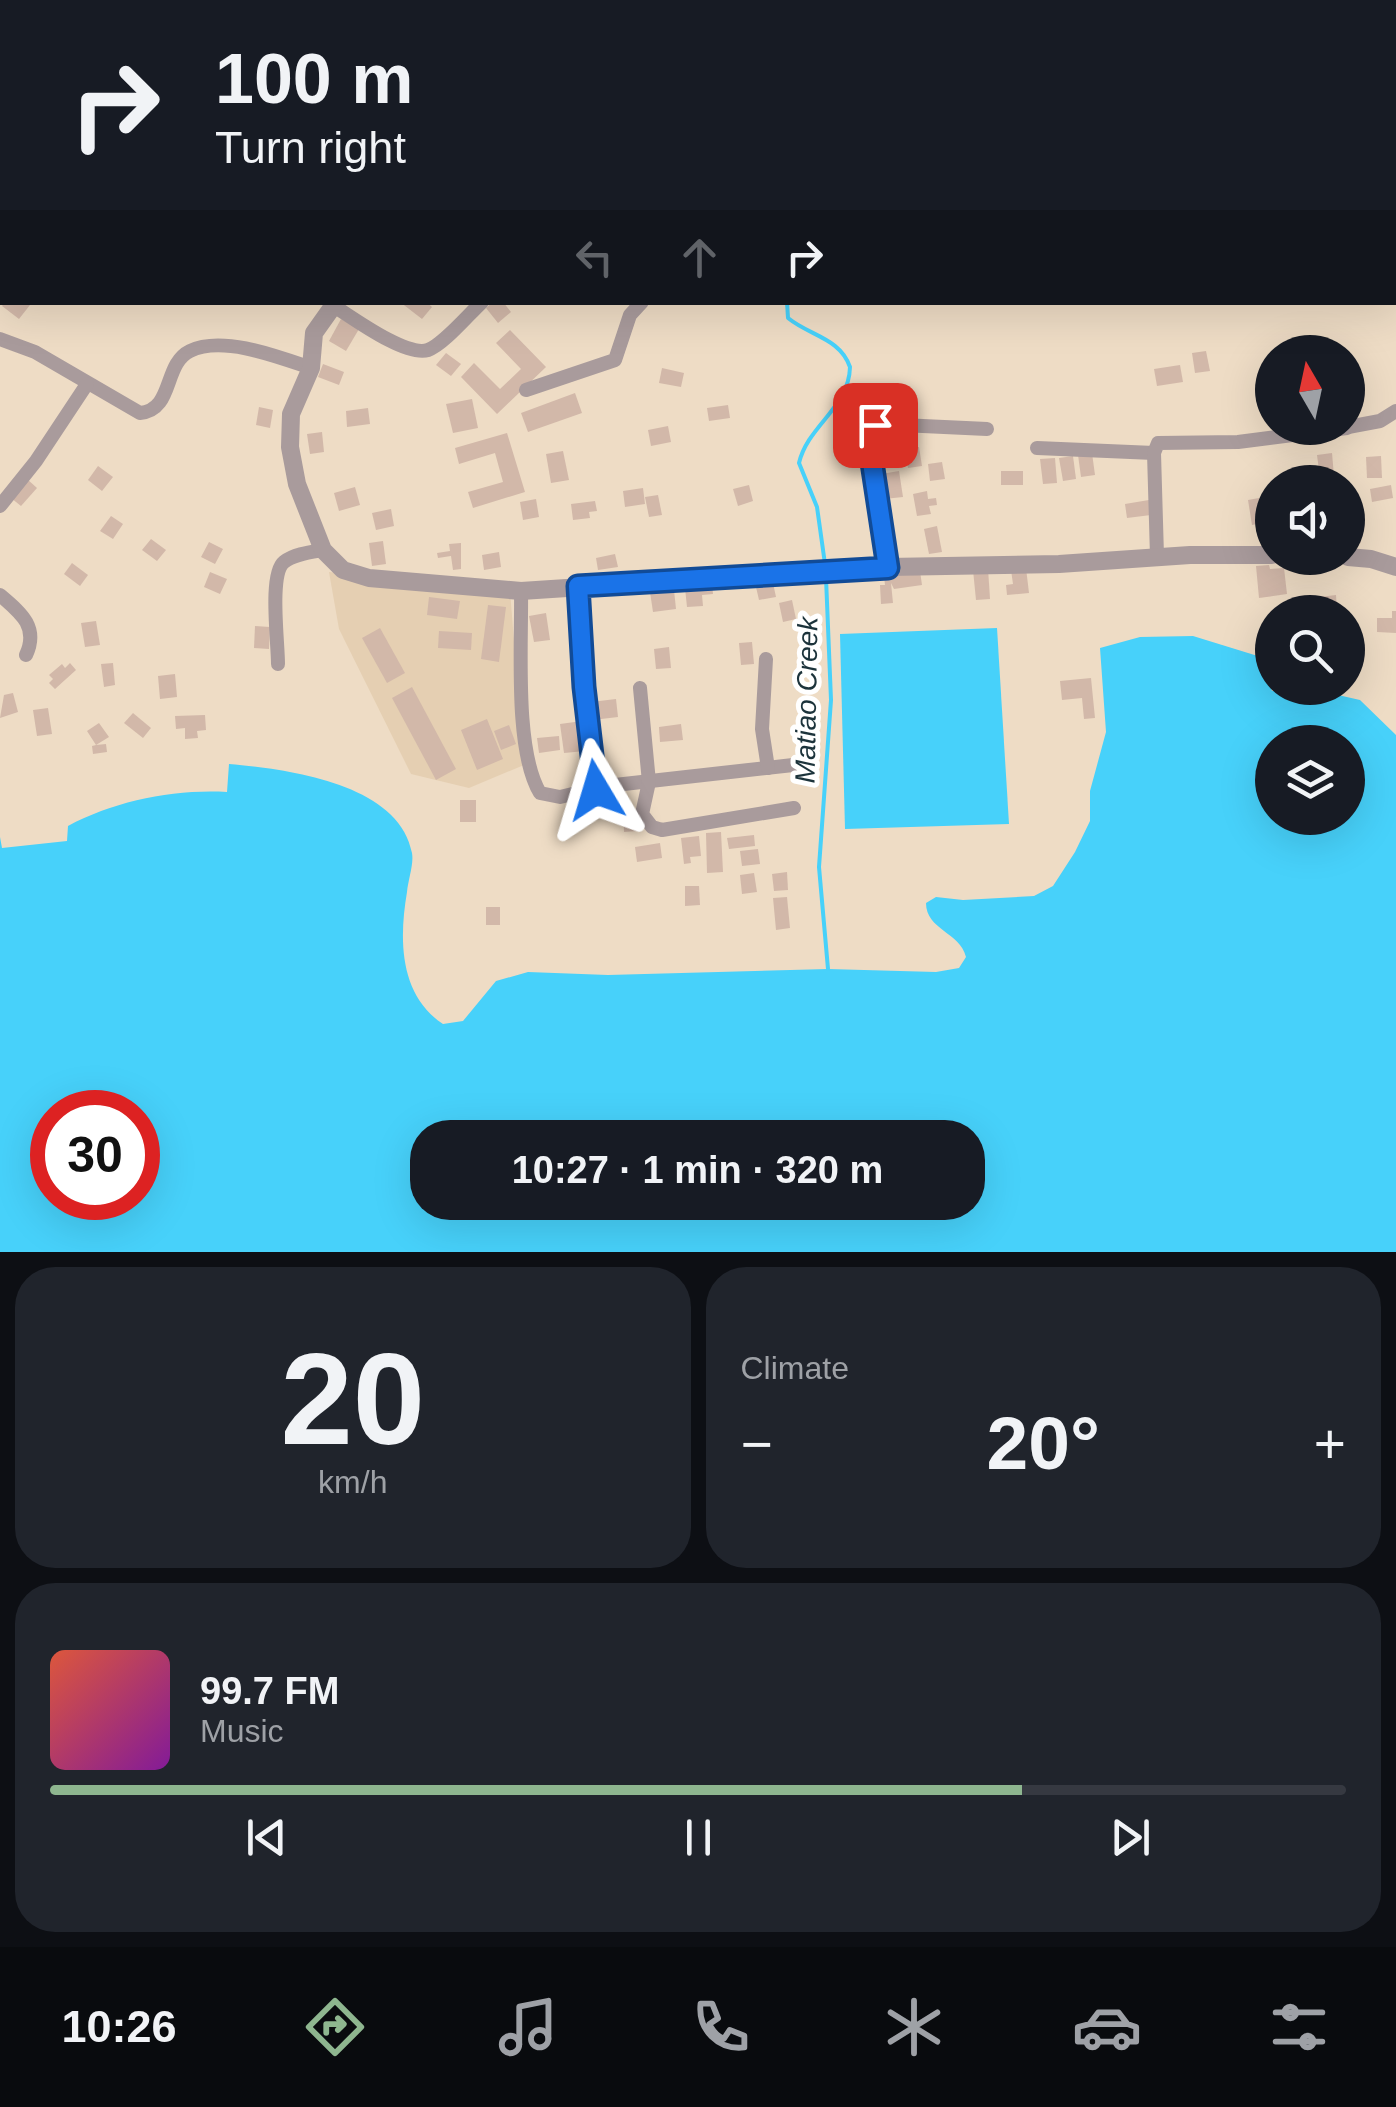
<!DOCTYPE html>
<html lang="en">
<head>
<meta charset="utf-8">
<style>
  :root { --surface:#171b24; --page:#20242c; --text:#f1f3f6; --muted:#9ea1a6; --line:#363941; --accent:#8eb68f }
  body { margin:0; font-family:Arial,sans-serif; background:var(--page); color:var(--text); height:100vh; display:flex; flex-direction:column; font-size:38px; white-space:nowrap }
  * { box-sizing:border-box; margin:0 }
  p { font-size:32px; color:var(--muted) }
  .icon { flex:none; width:55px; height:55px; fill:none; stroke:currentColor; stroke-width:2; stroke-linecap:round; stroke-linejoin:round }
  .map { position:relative; height:1252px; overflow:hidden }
  .panel { display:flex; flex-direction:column; gap:15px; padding:15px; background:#0d0f14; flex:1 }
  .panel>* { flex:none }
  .top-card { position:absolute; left:0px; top:0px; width:1398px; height:305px; box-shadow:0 10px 40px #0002; background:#171b24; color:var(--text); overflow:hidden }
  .needle { width:65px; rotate:351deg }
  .controls { position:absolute; left:1255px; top:335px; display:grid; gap:20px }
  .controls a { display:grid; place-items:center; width:110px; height:110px; border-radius:50%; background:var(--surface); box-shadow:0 10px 40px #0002; font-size:50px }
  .speed { position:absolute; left:30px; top:1090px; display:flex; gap:20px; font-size:50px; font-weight:700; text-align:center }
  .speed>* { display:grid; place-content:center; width:130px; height:130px; border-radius:50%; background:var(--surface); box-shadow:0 10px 40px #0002; line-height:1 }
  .speed .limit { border:15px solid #d22; background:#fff; color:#111 }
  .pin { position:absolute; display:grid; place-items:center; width:85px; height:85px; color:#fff; margin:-42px; border-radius:20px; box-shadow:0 5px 15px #0006 }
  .me { position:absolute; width:110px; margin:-55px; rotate:353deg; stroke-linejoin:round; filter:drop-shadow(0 0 8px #0008) }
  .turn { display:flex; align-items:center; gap:35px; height:210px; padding:0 50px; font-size:45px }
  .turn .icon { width:130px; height:130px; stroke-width:2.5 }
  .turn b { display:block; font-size:70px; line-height:85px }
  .lanes { display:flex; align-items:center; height:95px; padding:0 50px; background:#0003; justify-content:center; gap:50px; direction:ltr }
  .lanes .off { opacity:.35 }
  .big { font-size:75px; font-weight:700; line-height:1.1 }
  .panel .card { flex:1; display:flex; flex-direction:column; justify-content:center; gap:15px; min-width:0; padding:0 35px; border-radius:40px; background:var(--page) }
  .panel .dial { align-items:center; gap:0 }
  .dial b { font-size:130px; line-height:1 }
  .song { display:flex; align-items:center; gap:30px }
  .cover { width:120px; height:120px; border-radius:15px; background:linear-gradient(135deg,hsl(10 70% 55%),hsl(290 70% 35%)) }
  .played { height:10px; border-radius:5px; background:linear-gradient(90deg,var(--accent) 75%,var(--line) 75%) }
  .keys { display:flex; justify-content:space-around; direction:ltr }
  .heat { display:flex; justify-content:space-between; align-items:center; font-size:55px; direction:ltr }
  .panel .tiles { flex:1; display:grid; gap:15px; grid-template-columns:1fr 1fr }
  .card:last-child { grid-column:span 2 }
  .trip { position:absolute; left:410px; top:1120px; width:575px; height:100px; border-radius:40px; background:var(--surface); box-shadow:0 10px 40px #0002; font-weight:700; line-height:100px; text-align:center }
  .tab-bar { display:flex; height:160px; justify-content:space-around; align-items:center; background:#090b0e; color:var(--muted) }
  .tab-bar .icon { width:70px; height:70px }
  .tab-bar .on { color:var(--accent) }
  .tab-bar b { font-size:45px; color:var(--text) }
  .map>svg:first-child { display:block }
  .built { fill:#e5cfb2 }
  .water { fill:#47d1fa; fill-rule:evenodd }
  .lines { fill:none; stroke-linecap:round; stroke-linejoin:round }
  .stream { stroke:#47d1fa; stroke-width:4 }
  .building { fill:#d2b8a9 }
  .minor { stroke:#a99b9c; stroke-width:14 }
  .tertiary { stroke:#a99b9c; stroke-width:18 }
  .route-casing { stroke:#114b97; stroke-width:25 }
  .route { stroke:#1a73e8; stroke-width:18 }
  .labels { text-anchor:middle; stroke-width:10; stroke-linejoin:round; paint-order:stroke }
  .water-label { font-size:28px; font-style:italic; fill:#1c333b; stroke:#fff }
</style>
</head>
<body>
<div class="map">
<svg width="1396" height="1252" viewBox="0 0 1396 1252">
  <rect width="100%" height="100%" fill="#eedcc5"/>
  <!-- built -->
  <path class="built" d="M 329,572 L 510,591 L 524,765 L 469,788 L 411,774 L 339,629 Z"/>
  <!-- water -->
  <g class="water">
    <path d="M 997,628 L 1009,824 L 845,829 L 840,634 Z"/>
    <path d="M 1193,636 L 1261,657 L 1272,691 L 1307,688 L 1360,700 L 1396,735 L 1396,1252 L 0,1252 L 0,837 L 2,848 L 67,841 L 68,826 C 115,801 173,789 227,792 L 229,764 C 286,769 399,783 412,853 C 414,864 408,880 407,892 C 399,939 399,995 443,1024 L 463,1021 L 496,981 L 528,972 L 608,975 L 828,969 L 936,972 L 959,968 L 966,957 C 960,932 926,930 926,903 L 936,897 L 963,900 L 1034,896 L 1053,886 L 1075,852 L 1090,821 L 1090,791 L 1106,732 L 1100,648 L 1140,637 ZM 1272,742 L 1348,742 L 1348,818 L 1272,818 ZM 52,1112 L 138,1112 L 138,1198 L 52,1198 ZM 428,1138 L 968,1138 L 968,1202 L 428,1202 Z"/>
  </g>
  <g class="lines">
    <!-- stream -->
    <g class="stream">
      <path d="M 811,0 L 811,2"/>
      <path d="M 787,302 L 788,318 C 810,336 840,338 850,367 C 849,408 808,425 799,463 L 817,507 L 825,564"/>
      <path d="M 826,578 L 831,700 L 819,867 L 828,969"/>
    </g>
  </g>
  <!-- building -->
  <g class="building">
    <path d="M 5,302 L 27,302 L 30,305 L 19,319 L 2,306 Z"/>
    <path d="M 400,302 L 426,302 L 432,307 L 422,319 Z"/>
    <path d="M 493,302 L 503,302 L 511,312 L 498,323 L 486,308 Z"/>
    <path d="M 341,319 L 359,329 L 346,351 L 329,341 Z"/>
    <path d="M 510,330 L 546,367 L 497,414 L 461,377 L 474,363 L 500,389 L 521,369 L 496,343 Z"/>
    <path d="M 1206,351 L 1210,371 L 1195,373 L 1192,353 Z"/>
    <path d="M 446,353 L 461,364 L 451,376 L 436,365 Z"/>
    <path d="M 323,364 L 344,372 L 339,385 L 318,377 Z"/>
    <path d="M 1180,365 L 1183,382 L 1157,386 L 1154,369 Z"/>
    <path d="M 662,368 L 684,373 L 681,387 L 659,383 Z"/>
    <path d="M 575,393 L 582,413 L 528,432 L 521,413 Z"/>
    <path d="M 472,399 L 478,428 L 453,433 L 446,404 Z"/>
    <path d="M 728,405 L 730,418 L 709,421 L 707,408 Z"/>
    <path d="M 259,407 L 273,410 L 270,428 L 256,425 Z"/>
    <path d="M 368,408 L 370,424 L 347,427 L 346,411 Z"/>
    <path d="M 668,426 L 671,442 L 651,446 L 648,430 Z"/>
    <path d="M 322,432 L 324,452 L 310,454 L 307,434 Z"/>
    <path d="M 507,433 L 525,492 L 473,508 L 468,492 L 503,482 L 495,453 L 459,464 L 455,448 Z"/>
    <path d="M 919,447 L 922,466 L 908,468 L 905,449 Z"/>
    <path d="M 563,451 L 569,480 L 551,483 L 546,454 Z"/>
    <path d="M 1092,453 L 1095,475 L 1081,477 L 1078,455 Z"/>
    <path d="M 1332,453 L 1334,476 L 1320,478 L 1317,455 Z"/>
    <path d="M 1073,456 L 1076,479 L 1063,481 L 1059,458 Z"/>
    <path d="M 1381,456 L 1382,478 L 1367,478 L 1366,457 Z"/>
    <path d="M 1055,458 L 1057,483 L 1043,484 L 1040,459 Z"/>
    <path d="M 942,462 L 945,479 L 930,481 L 928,464 Z"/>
    <path d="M 98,466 L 113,477 L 102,491 L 88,480 Z"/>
    <path d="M 899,471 L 903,497 L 884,499 L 881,474 Z"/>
    <rect x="1001" y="471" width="22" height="14"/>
    <path d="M 27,479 L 37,488 L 21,506 L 11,498 Z"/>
    <path d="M 749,485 L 753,501 L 738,506 L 733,489 Z"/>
    <path d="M 1391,485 L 1393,498 L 1372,502 L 1370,489 Z"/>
    <path d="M 355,487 L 360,505 L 339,511 L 334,493 Z"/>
    <path d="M 643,488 L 645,504 L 625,507 L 623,491 Z"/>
    <path d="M 927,491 L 928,499 L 936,498 L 937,505 L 929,506 L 931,514 L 917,516 L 913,494 Z"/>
    <path d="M 658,495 L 662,515 L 649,517 L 645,497 Z"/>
    <path d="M 1259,498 L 1262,523 L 1252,525 L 1248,500 Z"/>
    <path d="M 536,499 L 539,517 L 523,520 L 520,502 Z"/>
    <path d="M 1149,500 L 1151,515 L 1127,518 L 1125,504 Z"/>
    <path d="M 595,501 L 597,511 L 589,512 L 590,518 L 573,520 L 571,504 Z"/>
    <path d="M 391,509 L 394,526 L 376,530 L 372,513 Z"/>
    <path d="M 111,516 L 123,524 L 113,539 L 100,531 Z"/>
    <path d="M 1359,523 L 1361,543 L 1349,545 L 1348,524 Z"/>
    <path d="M 937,526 L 942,552 L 929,554 L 924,529 Z"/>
    <path d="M 151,539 L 166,550 L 157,561 L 142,550 Z"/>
    <path d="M 383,541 L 386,564 L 372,566 L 369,543 Z"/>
    <path d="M 209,542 L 223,549 L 215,564 L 201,557 Z"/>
    <path d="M 461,543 L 461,569 L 453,570 L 451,556 L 438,558 L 437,553 L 450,551 L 449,544 Z"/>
    <path d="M 499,552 L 501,567 L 484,570 L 482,555 Z"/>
    <path d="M 615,554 L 618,567 L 598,570 L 596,558 Z"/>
    <path d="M 72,563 L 88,575 L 80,586 L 64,574 Z"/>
    <path d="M 1269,565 L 1270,569 L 1284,568 L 1287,594 L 1259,598 L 1256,566 Z"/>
    <path d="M 988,568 L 990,599 L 976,600 L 973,570 Z"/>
    <path d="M 1026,568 L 1029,593 L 1007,595 L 1006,585 L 1013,584 L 1011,570 Z"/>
    <path d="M 920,571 L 922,585 L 894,589 L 891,583 L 893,603 L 881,604 L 880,585 L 885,585 L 884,576 Z"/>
    <path d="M 210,572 L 227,579 L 220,594 L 204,587 Z"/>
    <path d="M 773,583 L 776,597 L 759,600 L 756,587 Z"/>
    <path d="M 712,585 L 713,594 L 702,595 L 703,606 L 687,607 L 685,588 Z"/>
    <path d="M 674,590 L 676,609 L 653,612 L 650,592 Z"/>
    <path d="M 1336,595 L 1337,612 L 1320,612 L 1319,597 Z"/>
    <path d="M 429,597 L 460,601 L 457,619 L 427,615 Z"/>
    <path d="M 792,600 L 796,619 L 783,622 L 779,603 Z"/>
    <path d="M 488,605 L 506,607 L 499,662 L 481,659 Z"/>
    <path d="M 1392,611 L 1396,611 L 1396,633 L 1377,632 L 1377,618 L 1392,618 Z"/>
    <path d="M 546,613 L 550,640 L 534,642 L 529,616 Z"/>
    <path d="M 96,621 L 100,645 L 85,647 L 81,623 Z"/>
    <path d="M 255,626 L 270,627 L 269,649 L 254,648 Z"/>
    <path d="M 380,628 L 405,673 L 387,683 L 362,638 Z"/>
    <path d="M 439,631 L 472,633 L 471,650 L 438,648 Z"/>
    <path d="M 752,642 L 754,664 L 741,665 L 739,643 Z"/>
    <path d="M 669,647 L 671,668 L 656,669 L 654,649 Z"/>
    <path d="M 70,663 L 76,670 L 55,689 L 49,683 L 53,679 L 49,675 L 62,664 L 65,668 Z"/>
    <path d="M 113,663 L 115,685 L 104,687 L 101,664 Z"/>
    <path d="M 175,674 L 177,697 L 160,699 L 158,676 Z"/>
    <path d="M 1091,678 L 1095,718 L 1084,719 L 1082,698 L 1062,700 L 1060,681 Z"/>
    <path d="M 412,687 L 456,769 L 436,780 L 392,698 Z"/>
    <path d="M 13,693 L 18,712 L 0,718 L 4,695 Z"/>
    <path d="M 616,699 L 618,717 L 593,720 L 591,702 Z"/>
    <path d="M 48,708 L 52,734 L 37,736 L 33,710 Z"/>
    <path d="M 133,713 L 151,728 L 143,738 L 124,723 Z"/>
    <path d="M 205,715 L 206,730 L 197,731 L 198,738 L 185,739 L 185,728 L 176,729 L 175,716 Z"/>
    <path d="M 487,719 L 503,759 L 477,770 L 461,730 Z"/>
    <path d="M 582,721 L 585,751 L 564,753 L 560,724 Z"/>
    <path d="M 99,723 L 109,737 L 96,745 L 106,744 L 107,752 L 93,754 L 92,746 L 96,745 L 87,731 Z"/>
    <path d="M 681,724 L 683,740 L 660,742 L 659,727 Z"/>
    <path d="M 509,725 L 516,744 L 501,750 L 494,731 Z"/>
    <path d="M 559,736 L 560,750 L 539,753 L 537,738 Z"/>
    <rect x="460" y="800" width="16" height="22"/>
    <path d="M 630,808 L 631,819 L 636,819 L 637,831 L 624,832 L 623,809 Z"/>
    <path d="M 721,832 L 723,872 L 707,873 L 706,833 Z"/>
    <path d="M 754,835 L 755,846 L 729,849 L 727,838 Z"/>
    <path d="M 699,836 L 701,856 L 690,857 L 691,863 L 684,864 L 681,838 Z"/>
    <path d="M 660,843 L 662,858 L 637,862 L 635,847 Z"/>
    <path d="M 758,849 L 760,864 L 742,866 L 740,851 Z"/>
    <path d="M 787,872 L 788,890 L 774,891 L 772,874 Z"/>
    <path d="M 754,873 L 757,892 L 742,894 L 740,875 Z"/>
    <path d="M 685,886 L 699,886 L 700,905 L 685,906 Z"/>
    <path d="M 787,897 L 790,928 L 776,930 L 773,898 Z"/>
    <rect x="486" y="907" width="14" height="18"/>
  </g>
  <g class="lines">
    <!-- minor -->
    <g class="minor">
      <path d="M 142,2 L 143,0"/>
      <path d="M 1314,2 L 1321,0"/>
      <path d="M 0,205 L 2,201"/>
      <path d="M 334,306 C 353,318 406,357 428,350 C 443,345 469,314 482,302"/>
      <path d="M 0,339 L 35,352 L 140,413 C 174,410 163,364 190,351 C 222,335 279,357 311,368"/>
      <path d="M 526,390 L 615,360 L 630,315 L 642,302"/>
      <path d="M 1348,427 L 1380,421 L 1396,411"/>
      <path d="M 1037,448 L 1154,453"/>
      <path d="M 0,506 L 36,461 L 87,384"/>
      <path d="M 1157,556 L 1154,453 L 1158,443 L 1238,442 L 1347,428"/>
      <path d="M 888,567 L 867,436 L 870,428 L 880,424 L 987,429"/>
      <path d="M 578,586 L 584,687 L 596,790"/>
      <path d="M 521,591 C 522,643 514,750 540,793 L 560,797 L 606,786 L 793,765"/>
      <path d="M 0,595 C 21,613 39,627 26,655"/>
      <path d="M 766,659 L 762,729 L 768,768"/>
      <path d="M 278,664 C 278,641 269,574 284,562 C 294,554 311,552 323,550"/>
      <path d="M 640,688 L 649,782 L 642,814 L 652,827 L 662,830 L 794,808"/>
    </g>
    <!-- tertiary -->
    <g class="tertiary">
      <path d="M 527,2 L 529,0"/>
      <path d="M 336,302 L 314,333 L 311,368 L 291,414 L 290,447 L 297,484 L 323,550 L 343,570 L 369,578 L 521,591 L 888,567 L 1059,564 L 1190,555 L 1272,555"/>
      <path d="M 1348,557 L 1371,559 L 1396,567"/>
    </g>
  </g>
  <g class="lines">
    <!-- route casing -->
    <g class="route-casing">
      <path id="route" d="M 596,790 L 584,687 L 578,586 L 888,568 L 868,436 L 875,425"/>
    </g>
    <!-- route -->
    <use href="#route" class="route"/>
  </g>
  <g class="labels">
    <!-- water labels -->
    <g class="water-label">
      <text transform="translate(806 700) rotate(-89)" y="10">Matiao Creek</text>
    </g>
  </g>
</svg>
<div class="controls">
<a><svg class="needle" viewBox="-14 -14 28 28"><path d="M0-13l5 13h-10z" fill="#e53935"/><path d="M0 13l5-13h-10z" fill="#9ea1a6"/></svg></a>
<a><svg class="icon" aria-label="sound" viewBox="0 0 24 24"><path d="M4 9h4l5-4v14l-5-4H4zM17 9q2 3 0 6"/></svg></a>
<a><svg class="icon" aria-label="search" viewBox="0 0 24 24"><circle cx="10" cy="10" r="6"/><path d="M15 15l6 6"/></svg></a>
<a><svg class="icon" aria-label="layers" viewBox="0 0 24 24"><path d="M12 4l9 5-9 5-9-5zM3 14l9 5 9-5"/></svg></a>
</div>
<div class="speed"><div class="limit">30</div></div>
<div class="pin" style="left:875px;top:425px;background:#d93025"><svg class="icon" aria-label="arrive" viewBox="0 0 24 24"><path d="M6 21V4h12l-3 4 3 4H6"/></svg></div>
<svg class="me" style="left:596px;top:790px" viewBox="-20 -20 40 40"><path d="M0-17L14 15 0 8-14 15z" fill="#1a73e8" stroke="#fff" stroke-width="4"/></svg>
<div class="trip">10:27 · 1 min · 320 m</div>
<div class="top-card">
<div class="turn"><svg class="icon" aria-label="right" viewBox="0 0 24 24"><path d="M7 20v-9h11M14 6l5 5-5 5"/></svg><div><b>100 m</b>Turn right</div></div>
<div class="lanes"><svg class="icon off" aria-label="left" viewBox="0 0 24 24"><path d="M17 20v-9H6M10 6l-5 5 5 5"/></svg><svg class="icon off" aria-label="ahead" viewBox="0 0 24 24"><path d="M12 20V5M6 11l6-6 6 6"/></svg><svg class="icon" aria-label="right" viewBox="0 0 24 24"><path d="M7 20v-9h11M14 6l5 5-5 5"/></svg></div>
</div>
</div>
<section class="panel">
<div class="tiles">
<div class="card dial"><b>20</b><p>km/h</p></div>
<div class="card"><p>Climate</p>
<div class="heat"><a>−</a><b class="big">20°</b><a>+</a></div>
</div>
<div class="card">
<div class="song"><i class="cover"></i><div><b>99.7 FM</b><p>Music</p></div></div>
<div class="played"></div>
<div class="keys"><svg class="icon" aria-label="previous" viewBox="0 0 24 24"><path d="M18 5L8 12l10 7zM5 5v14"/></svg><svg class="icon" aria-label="pause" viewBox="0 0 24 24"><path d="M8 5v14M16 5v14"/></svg><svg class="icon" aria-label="next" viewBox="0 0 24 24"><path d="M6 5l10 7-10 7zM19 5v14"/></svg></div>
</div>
</div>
</section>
<nav class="tab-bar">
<b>10:26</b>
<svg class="icon on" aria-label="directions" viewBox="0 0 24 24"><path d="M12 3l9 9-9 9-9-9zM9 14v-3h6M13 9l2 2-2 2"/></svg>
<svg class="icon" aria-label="music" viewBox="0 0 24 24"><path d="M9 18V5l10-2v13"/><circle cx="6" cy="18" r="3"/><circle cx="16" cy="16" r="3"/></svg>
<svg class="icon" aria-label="phone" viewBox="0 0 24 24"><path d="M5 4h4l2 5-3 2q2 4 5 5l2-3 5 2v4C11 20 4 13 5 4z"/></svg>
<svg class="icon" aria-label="climate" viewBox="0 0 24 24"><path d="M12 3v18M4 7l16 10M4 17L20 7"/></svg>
<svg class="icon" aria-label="car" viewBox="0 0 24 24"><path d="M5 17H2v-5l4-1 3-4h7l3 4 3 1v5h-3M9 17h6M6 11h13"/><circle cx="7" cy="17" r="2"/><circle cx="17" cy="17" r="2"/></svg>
<svg class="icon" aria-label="filters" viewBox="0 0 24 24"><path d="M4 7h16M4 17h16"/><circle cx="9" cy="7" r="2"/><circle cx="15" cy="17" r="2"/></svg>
</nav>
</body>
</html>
